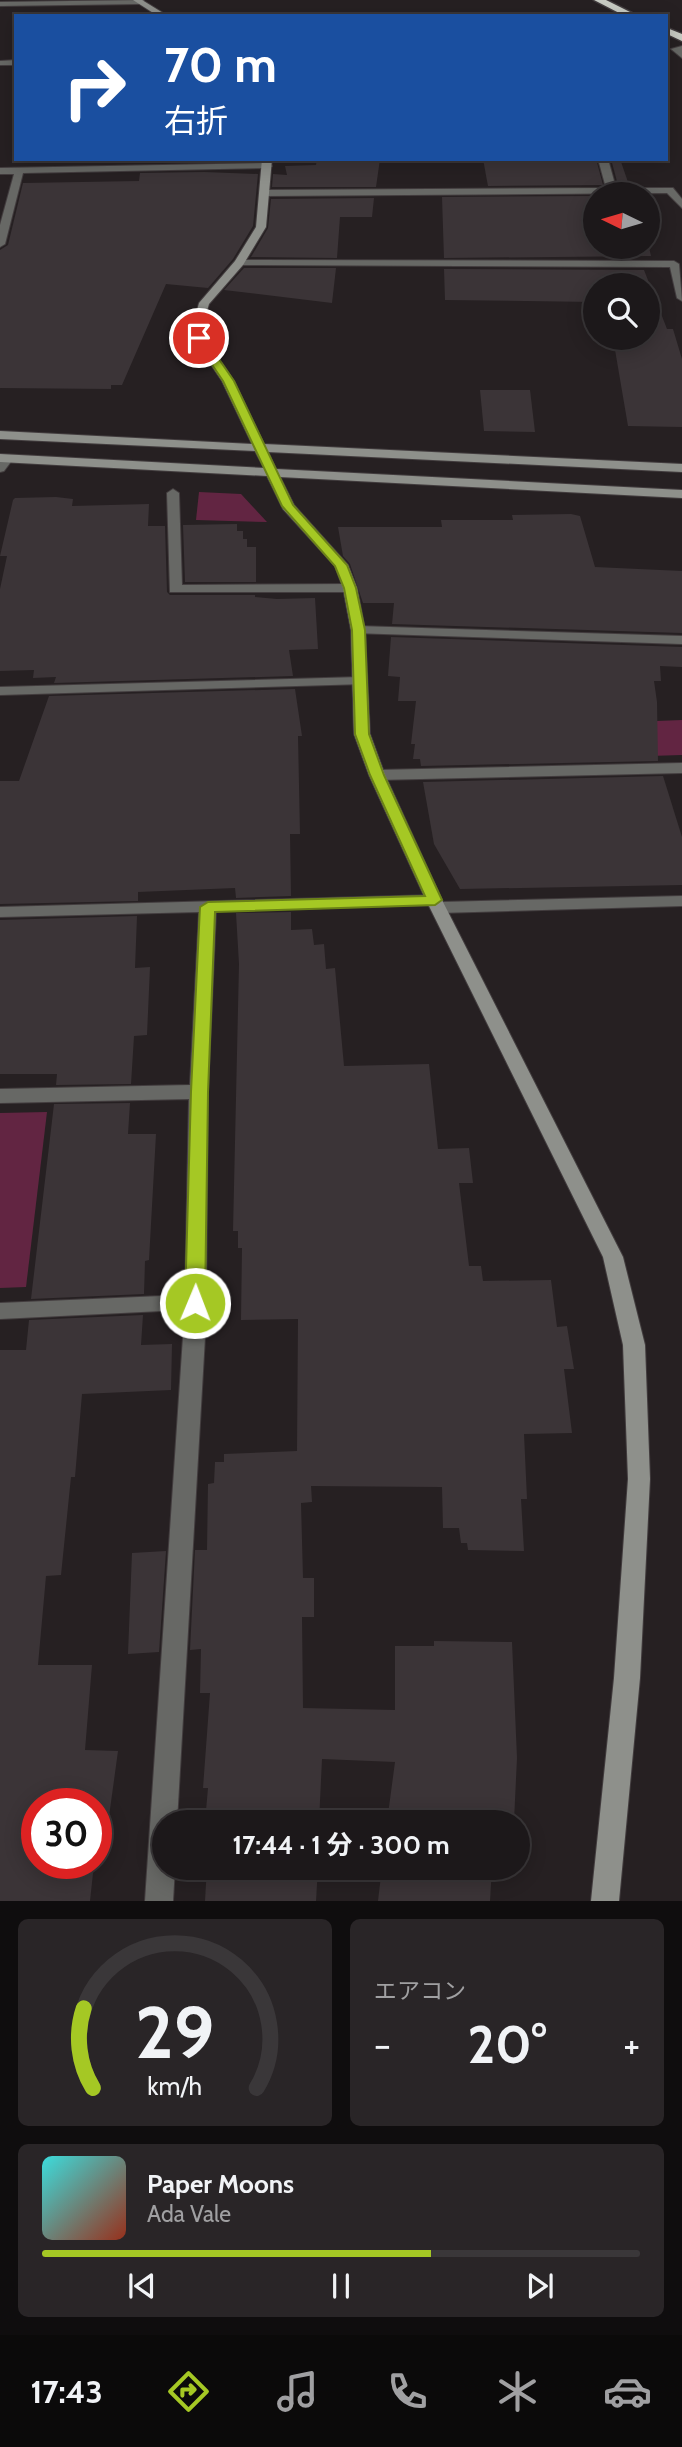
<!DOCTYPE html>
<html lang="ja">
<head>
<meta charset="utf-8">
<style>
  :root { --surface:#1c181a; --page:#292527; --text:#f1f3f6; --muted:#a0a0a2; --line:#3a3739; --accent:#a5c824 }
  body { margin:0; font-family:Cabin,"Noto Sans JP",sans-serif; background:var(--page); color:var(--text); height:100vh; display:flex; flex-direction:column; font-size:26px; white-space:nowrap }
  * { box-sizing:border-box; margin:0 }
  p { font-size:23px; color:var(--muted) }
  .icon { flex:none; width:38px; height:38px; fill:none; stroke:currentColor; stroke-width:2; stroke-linecap:round; stroke-linejoin:round }
  .map { position:relative; height:1901px; overflow:hidden }
  .drawer { display:flex; flex-direction:column; gap:18px; padding:18px; background:#0f0d0e; flex:1 }
  .drawer>* { flex:none }
  .banner { position:absolute; left:14px; top:14px; width:654px; height:147px; border-radius:0px; box-shadow:0 4px 18px #0003,0 0 0 2px var(--line); background:#1a4fa0; color:#fff; overflow:hidden }
  .needle { width:46px; rotate:275deg }
  .fabs { position:absolute; left:583px; top:182px; display:grid; gap:14px }
  .fabs a { display:grid; place-items:center; width:77px; height:77px; border-radius:50%; background:var(--surface); box-shadow:0 4px 18px #0003,0 0 0 2px var(--line); font-size:35px }
  .speed { position:absolute; left:21px; top:1788px; display:flex; gap:14px; font-size:35px; font-weight:700; text-align:center }
  .speed>* { display:grid; place-content:center; width:91px; height:91px; border-radius:50%; background:var(--surface); box-shadow:0 4px 18px #0003,0 0 0 2px var(--line); line-height:1 }
  .speed .limit { border:10px solid #d22; background:#fff; color:#111 }
  .pin { position:absolute; display:grid; place-items:center; width:60px; height:60px; color:#fff; margin:-30px; border:4px solid #fff; border-radius:50%; box-shadow:0 2px 7px #0007 }
  .me { position:absolute; width:77px; margin:-38px; rotate:1deg; stroke-linejoin:round; filter:drop-shadow(0 0 5px #0008) }
  .turn { display:flex; align-items:center; gap:24px; height:147px; padding:0 35px; font-size:32px }
  .turn .icon { width:91px; height:91px; stroke-width:2.5 }
  .turn b { display:block; font-size:49px; line-height:60px }
  .big { font-size:52px; font-weight:700; line-height:1.1 }
  .drawer .tile { flex:1; display:flex; flex-direction:column; justify-content:center; gap:10px; min-width:0; padding:0 24px; border-radius:10px; background:var(--page) }
  .drawer .dial { align-items:center; gap:0 }
  .dial svg { height:182px; overflow:visible; fill:none; stroke:var(--line); stroke-width:7; stroke-linecap:round; text-anchor:middle }
  .dial text { fill:var(--text); stroke:none }
  .song { display:flex; align-items:center; gap:21px }
  .cover { width:84px; height:84px; border-radius:10px; background:linear-gradient(135deg,hsl(180 70% 55%),hsl(10 70% 35%)) }
  .played { height:7px; border-radius:4px; background:linear-gradient(90deg,var(--accent) 65%,var(--line) 65%) }
  .keys { display:flex; justify-content:space-around; direction:ltr }
  .heat { display:flex; justify-content:space-between; align-items:center; font-size:38px; direction:ltr }
  .drawer .tiles { flex:1; display:grid; gap:18px; grid-template-columns:1fr 1fr }
  .tile:last-child { grid-column:span 2 }
  .trip { position:absolute; left:152px; top:1810px; width:378px; height:70px; border-radius:35px; background:var(--surface); box-shadow:0 4px 18px #0003,0 0 0 2px var(--line); font-weight:700; line-height:70px; text-align:center }
  .tab-bar { display:flex; height:112px; justify-content:space-around; align-items:center; background:#0b0a0a; color:var(--muted) }
  .tab-bar .icon { width:49px; height:49px }
  .tab-bar .on { color:var(--accent) }
  .tab-bar b { font-size:32px; color:var(--text) }
  .map>svg:first-child { display:block }
  .green { fill:#622542 }
  .building { fill:#3b3437 }
  .lines { fill:none; stroke-linecap:round; stroke-linejoin:round }
  .street-casing { stroke:#423c3e; stroke-width:2 }
  .secondary-casing { stroke:#423c3e; stroke-width:2 }
  .highway-casing { stroke:#423c3e; stroke-width:3 }
  .street { fill:#676865; fill-rule:evenodd }
  .secondary { fill:#8e908b; fill-rule:evenodd }
  .highway { fill:#c8cbc3; fill-rule:evenodd }
  .route { fill:#a5c824; stroke:#6b8217; stroke-width:2 }
</style>
</head>
<body>
<div class="map">
<svg width="682" height="1901" viewBox="0 0 682 1901">
  <rect width="100%" height="100%" fill="#262022"/>
  <!-- green -->
  <g class="green">
    <path d="M 199,492 L 241,494 L 267,522 L 196,520 Z"/>
    <path d="M 682,720 L 682,755 L 616,757 L 606,723 Z"/>
    <path d="M 47,1112 L 26,1287 L 0,1288 L 0,1113 Z"/>
  </g>
  <!-- building -->
  <g class="building">
    <path d="M 317,159 L 380,159 L 376,187 L 272,187 L 273,174 L 287,175 L 285,166 L 316,165 Z"/>
    <path d="M 483,159 L 596,159 L 603,185 L 488,186 Z"/>
    <path d="M 611,159 L 620,159 L 629,185 L 618,185 Z"/>
    <path d="M 204,172 L 258,174 L 253,226 L 233,259 L 208,288 L 166,284 L 122,385 L 111,385 L 111,389 L 0,388 L 0,250 L 8,245 L 23,183 L 139,181 L 140,173 Z"/>
    <path d="M 595,196 L 595,247 L 648,247 L 648,243 L 651,256 L 444,258 L 442,197 Z"/>
    <path d="M 374,198 L 372,217 L 340,217 L 337,258 L 251,257 L 268,228 L 271,199 Z"/>
    <path d="M 244,268 L 336,268 L 332,303 L 224,290 Z"/>
    <path d="M 444,269 L 644,270 L 667,329 L 673,329 L 682,359 L 682,427 L 628,426 L 613,338 L 648,338 L 648,285 L 595,285 L 595,302 L 445,300 Z"/>
    <path d="M 480,390 L 530,390 L 535,432 L 484,431 Z"/>
    <path d="M 56,497 L 73,499 L 72,506 L 149,504 L 148,526 L 165,526 L 167,592 L 170,595 L 255,595 L 255,597 L 277,599 L 315,598 L 318,649 L 289,650 L 293,676 L 54,683 L 56,677 L 33,678 L 34,670 L 0,671 L 0,589 L 7,556 L 0,556 L 13,500 L 15,498 Z"/>
    <path d="M 571,514 L 580,516 L 595,567 L 682,571 L 682,633 L 392,624 L 394,603 L 363,603 L 350,564 L 343,556 L 338,527 L 442,527 L 441,520 L 513,520 L 512,515 Z"/>
    <path d="M 237,524 L 237,531 L 243,531 L 243,539 L 247,539 L 247,547 L 256,547 L 256,582 L 185,582 L 183,525 Z"/>
    <path d="M 391,637 L 682,647 L 682,667 L 660,666 L 661,681 L 654,681 L 657,702 L 658,761 L 421,766 L 420,759 L 413,759 L 415,744 L 411,744 L 416,701 L 398,701 L 400,677 L 388,676 Z"/>
    <path d="M 295,689 L 302,736 L 298,736 L 300,834 L 290,834 L 291,896 L 236,898 L 235,888 L 138,892 L 138,901 L 0,904 L 0,781 L 19,781 L 49,696 Z"/>
    <path d="M 663,776 L 682,837 L 682,885 L 460,889 L 434,844 L 423,782 Z"/>
    <path d="M 291,912 L 291,930 L 312,929 L 314,945 L 324,944 L 326,969 L 335,968 L 344,1066 L 429,1064 L 438,1149 L 469,1148 L 473,1183 L 459,1183 L 469,1266 L 481,1266 L 483,1281 L 551,1280 L 557,1327 L 567,1326 L 574,1369 L 564,1369 L 572,1433 L 524,1434 L 527,1499 L 521,1499 L 524,1551 L 468,1550 L 467,1543 L 461,1543 L 459,1528 L 443,1528 L 442,1487 L 311,1486 L 312,1502 L 301,1503 L 303,1578 L 314,1578 L 314,1617 L 302,1617 L 303,1708 L 395,1710 L 395,1646 L 434,1646 L 434,1641 L 512,1642 L 517,1758 L 514,1821 L 495,1818 L 495,1822 L 387,1822 L 395,1762 L 322,1759 L 319,1822 L 205,1822 L 208,1788 L 203,1788 L 210,1693 L 200,1693 L 201,1649 L 190,1650 L 195,1550 L 207,1550 L 208,1484 L 214,1483 L 215,1462 L 224,1462 L 224,1454 L 297,1451 L 298,1319 L 241,1320 L 242,1248 L 238,1248 L 238,1231 L 233,1231 L 239,964 L 236,913 Z"/>
    <path d="M 137,916 L 135,968 L 150,967 L 147,1035 L 134,1036 L 131,1084 L 56,1085 L 57,1074 L 0,1074 L 0,920 Z"/>
    <path d="M 130,1103 L 128,1134 L 156,1134 L 149,1260 L 145,1261 L 144,1294 L 31,1299 L 54,1104 Z"/>
    <path d="M 143,1315 L 141,1345 L 172,1344 L 171,1390 L 82,1394 L 75,1477 L 71,1477 L 61,1575 L 46,1576 L 38,1665 L 92,1665 L 85,1750 L 118,1751 L 108,1824 L 99,1823 L 96,1846 L 96,1804 L 37,1804 L 37,1864 L 94,1864 L 90,1901 L 0,1901 L 0,1350 L 26,1350 L 29,1320 Z"/>
    <path d="M 166,1551 L 159,1652 L 128,1654 L 132,1553 Z"/>
    <path d="M 207,1867 L 318,1867 L 316,1901 L 205,1901 Z"/>
    <path d="M 382,1867 L 492,1867 L 490,1901 L 378,1901 Z"/>
  </g>
  <g class="lines">
    <!-- street casing -->
    <g class="street-casing">
      <g id="street">
        <path d="M 144,0 L 141,4 L 0,6 L 0,2 Z"/>
        <path d="M 682,46 L 682,58 L 671,49 Z"/>
        <path d="M 16,60 L 16,65 L 0,65 L 0,61 Z"/>
        <path d="M 598,159 L 608,159 L 616,188 L 673,188 L 682,199 L 682,208 L 667,193 L 266,196 L 261,193 L 266,190 L 606,188 Z"/>
        <path d="M 267,163 L 272,166 L 270,168 L 23,173 L 5,244 L 0,247 L 0,225 L 14,174 L 0,174 L 0,168 Z"/>
        <path d="M 239,260 L 674,261 L 679,264 L 682,301 L 677,298 L 670,267 L 235,265 L 234,263 Z"/>
        <path d="M 7,455 L 13,459 L 4,471 L 0,472 L 0,460 Z"/>
        <path d="M 173,489 L 179,493 L 182,585 L 350,584 L 357,588 L 350,592 L 170,592 L 167,493 Z"/>
        <path d="M 358,626 L 682,636 L 682,644 L 353,633 L 353,627 Z"/>
        <path d="M 360,677 L 367,681 L 365,684 L 0,695 L 0,687 Z"/>
        <path d="M 682,763 L 682,773 L 377,780 L 369,775 L 377,770 Z"/>
        <path d="M 434,895 L 440,896 L 441,902 L 682,896 L 682,906 L 439,913 L 433,912 L 432,905 L 216,911 L 208,1092 L 206,1303 L 202,1309 L 0,1319 L 0,1303 L 185,1295 L 189,1099 L 0,1103 L 0,1089 L 190,1085 L 199,912 L 0,917 L 0,907 Z"/>
        <path d="M 194,1328 L 202,1331 L 205,1337 L 177,1822 L 164,1822 L 164,1867 L 175,1867 L 173,1901 L 145,1901 L 183,1337 L 186,1331 Z"/>
      </g>
    </g>
    <!-- secondary casing -->
    <g class="secondary-casing">
      <g id="secondary">
        <path d="M 133,0 L 142,0 L 168,16 L 158,16 Z"/>
        <path d="M 262,159 L 272,159 L 266,227 L 243,265 L 209,304 L 204,321 L 205,338 L 234,381 L 264,444 L 682,464 L 682,472 L 268,452 L 276,469 L 682,490 L 682,498 L 280,477 L 294,505 L 348,565 L 357,588 L 365,630 L 370,734 L 385,775 L 442,900 L 623,1257 L 645,1345 L 650,1479 L 640,1678 L 619,1901 L 591,1901 L 614,1678 L 628,1479 L 623,1345 L 603,1257 L 426,900 L 369,775 L 354,734 L 351,630 L 343,588 L 335,566 L 283,509 L 267,476 L 0,462 L 0,454 L 264,468 L 255,451 L 0,439 L 0,431 L 252,444 L 222,381 L 193,338 L 194,321 L 199,303 L 235,261 L 256,227 Z"/>
      </g>
    </g>
    <!-- highway casing -->
    <g class="highway-casing">
      <g id="highway">
        <path d="M 594,0 L 606,0 L 638,16 L 625,16 Z"/>
        <path d="M 667,28 L 682,34 L 682,41 L 667,34 Z"/>
      </g>
    </g>
    <!-- street -->
    <use href="#street" class="street"/>
    <!-- secondary -->
    <use href="#secondary" class="secondary"/>
    <!-- highway -->
    <use href="#highway" class="highway"/>
  </g>
  <!-- route -->
  <path class="route" d="M 195,336 L 203,336 L 234,381 L 293,505 L 347,565 L 356,588 L 365,630 L 369,734 L 384,775 L 442,900 L 435,905 L 215,912 L 208,1092 L 205,1303 L 202,1308 L 195,1310 L 188,1308 L 185,1303 L 191,1092 L 200,907 L 208,902 L 425,896 L 370,775 L 355,734 L 352,630 L 344,588 L 335,566 L 282,506 L 223,381 L 194,338 Z"/>
</svg>
<div class="fabs">
<a><svg class="needle" viewBox="-14 -14 28 28"><path d="M0-13l5 13h-10z" fill="#e53935"/><path d="M0 13l5-13h-10z" fill="#a0a0a2"/></svg></a>
<a><svg class="icon" aria-label="search" viewBox="0 0 24 24"><circle cx="10" cy="10" r="6"/><path d="M15 15l6 6"/></svg></a>
</div>
<div class="speed"><div class="limit">30</div></div>
<div class="pin" style="left:199px;top:338px;background:#d93025"><svg class="icon" aria-label="arrive" viewBox="0 0 24 24"><path d="M6 21V4h12l-3 4 3 4H6"/></svg></div>
<svg class="me" style="left:195px;top:1303px" viewBox="-20 -20 40 40"><circle r="17" fill="#a5c824" stroke="#fff" stroke-width="3"/><path d="M0-11L8 9 0 5-8 9z" fill="#fff"/></svg>
<div class="trip">17:44 · 1 分 · 300 m</div>
<div class="banner">
<div class="turn"><svg class="icon" aria-label="right" viewBox="0 0 24 24"><path d="M7 20v-9h11M14 6l5 5-5 5"/></svg><div><b>70 m</b>右折</div></div>
</div>
</div>
<section class="drawer">
<div class="tiles">
<div class="tile dial"><svg viewBox="0 0 100 80">
<path d="M14 69A42 42 0 1 1 86 69"/>
<path d="M14 69A42 42 0 0 1 10 34" stroke="#a5c824"/>
<text x="50" y="56" font-size="32" font-weight="700">29</text>
<text x="50" y="72" font-size="11">km/h</text>
</svg></div>
<div class="tile"><p>エアコン</p>
<div class="heat"><a>−</a><b class="big">20°</b><a>+</a></div>
</div>
<div class="tile">
<div class="song"><i class="cover"></i><div><b>Paper Moons</b><p>Ada Vale</p></div></div>
<div class="played"></div>
<div class="keys"><svg class="icon" aria-label="previous" viewBox="0 0 24 24"><path d="M18 5L8 12l10 7zM5 5v14"/></svg><svg class="icon" aria-label="pause" viewBox="0 0 24 24"><path d="M8 5v14M16 5v14"/></svg><svg class="icon" aria-label="next" viewBox="0 0 24 24"><path d="M6 5l10 7-10 7zM19 5v14"/></svg></div>
</div>
</div>
</section>
<nav class="tab-bar">
<b>17:43</b>
<svg class="icon on" aria-label="directions" viewBox="0 0 24 24"><path d="M12 3l9 9-9 9-9-9zM9 14v-3h6M13 9l2 2-2 2"/></svg>
<svg class="icon" aria-label="music" viewBox="0 0 24 24"><path d="M9 18V5l10-2v13"/><circle cx="6" cy="18" r="3"/><circle cx="16" cy="16" r="3"/></svg>
<svg class="icon" aria-label="phone" viewBox="0 0 24 24"><path d="M5 4h4l2 5-3 2q2 4 5 5l2-3 5 2v4C11 20 4 13 5 4z"/></svg>
<svg class="icon" aria-label="climate" viewBox="0 0 24 24"><path d="M12 3v18M4 7l16 10M4 17L20 7"/></svg>
<svg class="icon" aria-label="car" viewBox="0 0 24 24"><path d="M5 17H2v-5l4-1 3-4h7l3 4 3 1v5h-3M9 17h6M6 11h13"/><circle cx="7" cy="17" r="2"/><circle cx="17" cy="17" r="2"/></svg>
</nav>
</body>
</html>
